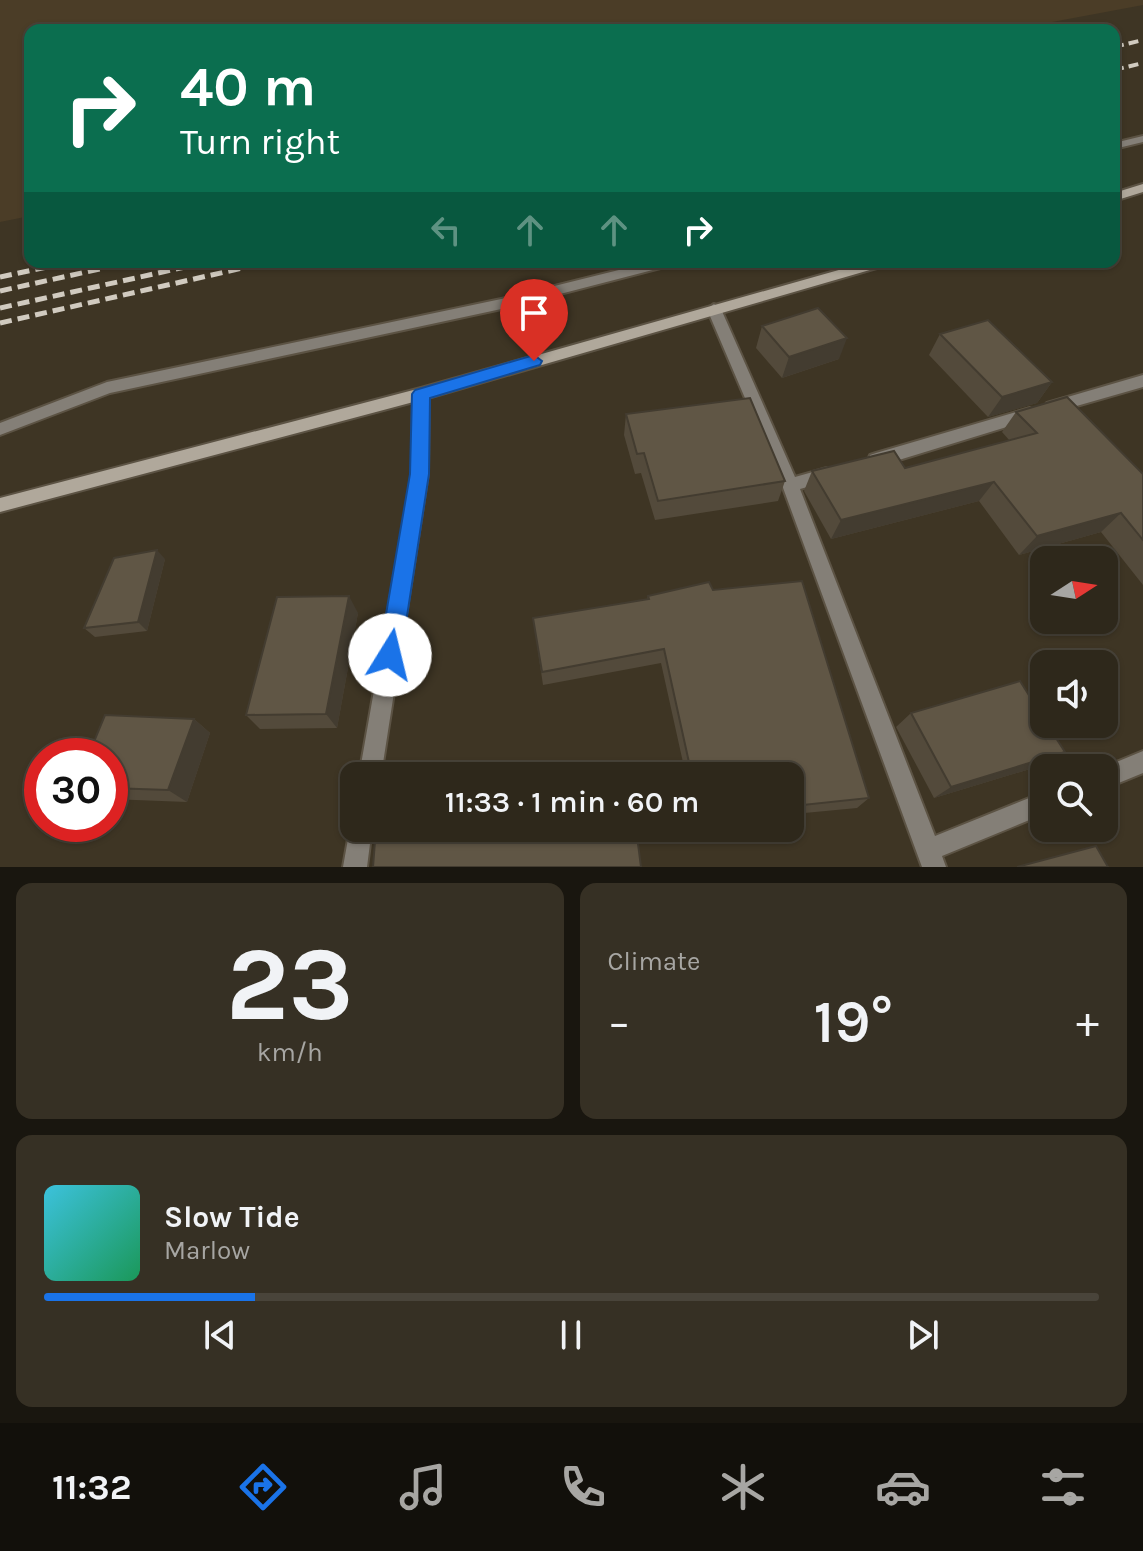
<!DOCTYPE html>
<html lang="en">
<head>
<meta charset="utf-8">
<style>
  :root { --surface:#2e281b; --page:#363024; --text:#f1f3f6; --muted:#a7a6a3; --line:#49443a; --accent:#1a73e8 }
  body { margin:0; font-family:Karla,sans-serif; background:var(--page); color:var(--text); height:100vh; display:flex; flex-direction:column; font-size:30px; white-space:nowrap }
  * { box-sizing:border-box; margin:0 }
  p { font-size:26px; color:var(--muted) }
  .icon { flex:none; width:44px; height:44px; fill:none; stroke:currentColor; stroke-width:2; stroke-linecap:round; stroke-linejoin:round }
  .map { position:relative; height:867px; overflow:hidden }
  .side { display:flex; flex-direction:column; gap:16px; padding:16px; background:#19160f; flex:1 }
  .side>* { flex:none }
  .guide { position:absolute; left:24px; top:24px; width:1096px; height:244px; border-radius:16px; box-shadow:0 2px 6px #0004,0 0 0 2px var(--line); background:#0b6e4f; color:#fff; overflow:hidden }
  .needle { width:52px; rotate:78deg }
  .controls { position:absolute; left:1030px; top:546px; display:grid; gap:16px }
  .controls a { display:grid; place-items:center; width:88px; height:88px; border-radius:16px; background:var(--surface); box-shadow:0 2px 6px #0004,0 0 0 2px var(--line); font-size:40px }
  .speed { position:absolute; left:24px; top:738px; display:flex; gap:16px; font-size:40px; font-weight:700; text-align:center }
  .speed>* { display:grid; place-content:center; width:104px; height:104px; border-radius:50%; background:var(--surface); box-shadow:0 2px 6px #0004,0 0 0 2px var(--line); line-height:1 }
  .speed .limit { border:12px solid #d22; background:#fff; color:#111 }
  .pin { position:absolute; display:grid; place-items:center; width:68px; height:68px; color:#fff; margin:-82px -34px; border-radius:50% 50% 50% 0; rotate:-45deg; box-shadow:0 0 8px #0007 }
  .pin .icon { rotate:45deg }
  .me { position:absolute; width:88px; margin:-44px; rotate:9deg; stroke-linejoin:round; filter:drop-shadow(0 0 6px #0008) }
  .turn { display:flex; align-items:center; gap:28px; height:168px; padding:0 24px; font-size:36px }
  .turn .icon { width:104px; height:104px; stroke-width:2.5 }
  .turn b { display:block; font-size:56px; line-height:68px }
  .lanes { display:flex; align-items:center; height:76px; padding:0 24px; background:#0003; justify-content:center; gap:40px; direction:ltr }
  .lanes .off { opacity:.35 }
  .big { font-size:60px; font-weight:600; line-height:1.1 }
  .side .card { flex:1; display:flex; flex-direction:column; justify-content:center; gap:12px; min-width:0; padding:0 28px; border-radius:16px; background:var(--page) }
  .side .dial { align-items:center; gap:0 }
  .dial b { font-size:104px; line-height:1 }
  .song { display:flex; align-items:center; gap:24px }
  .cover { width:96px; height:96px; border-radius:12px; background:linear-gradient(135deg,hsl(190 70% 55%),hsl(150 70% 35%)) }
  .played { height:8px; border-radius:4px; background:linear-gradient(90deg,var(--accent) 20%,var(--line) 20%) }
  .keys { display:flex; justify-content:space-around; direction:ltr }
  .heat { display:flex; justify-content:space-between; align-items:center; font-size:44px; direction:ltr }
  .side .tiles { flex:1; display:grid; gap:16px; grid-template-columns:1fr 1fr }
  .card:last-child { grid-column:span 2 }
  .trip { position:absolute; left:340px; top:762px; width:464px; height:80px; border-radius:16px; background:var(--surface); box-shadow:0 2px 6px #0004,0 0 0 2px var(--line); font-weight:600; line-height:80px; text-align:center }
  .tab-bar { display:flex; height:128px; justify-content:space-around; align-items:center; background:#12100b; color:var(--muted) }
  .tab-bar .icon { width:56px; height:56px }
  .tab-bar .active { color:var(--accent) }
  .tab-bar b { font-size:36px; color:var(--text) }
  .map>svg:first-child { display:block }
  .built { fill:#4b3d27 }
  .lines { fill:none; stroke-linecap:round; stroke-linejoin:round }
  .street-casing { stroke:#5c5344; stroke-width:4 }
  .secondary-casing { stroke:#5c5344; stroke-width:4 }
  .street { fill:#847f77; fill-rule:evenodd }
  .secondary { fill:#b0a89b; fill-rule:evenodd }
  .rail-far1 { stroke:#d1cbc0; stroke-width:4; stroke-dasharray:10 5; stroke-linecap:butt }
  .rail { stroke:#d1cbc0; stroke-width:5; stroke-dasharray:12 6; stroke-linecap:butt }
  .wall { fill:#534a3b }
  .shaded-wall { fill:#433c30 }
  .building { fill:#605645; stroke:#433c30; stroke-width:2 }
  .route { fill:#1a73e8; stroke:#114b97; stroke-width:2 }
</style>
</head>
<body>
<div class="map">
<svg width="1143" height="867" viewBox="0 0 1143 867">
  <rect width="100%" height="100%" fill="#3e3524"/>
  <!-- built -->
  <path class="built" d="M 0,0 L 1143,0 L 1143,5 L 1009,30 L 30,30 L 30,216 L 0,222 Z"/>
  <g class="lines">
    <!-- street casing -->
    <g class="street-casing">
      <g id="street">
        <path d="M 1143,136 L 1143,142 L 1114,149 L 1114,143 Z"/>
        <path d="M 651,262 L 674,262 L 672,265 L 506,308 L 110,393 L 0,435 L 0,423 L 107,382 L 506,298 Z"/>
        <path d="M 714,304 L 721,309 L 795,477 L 827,468 L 833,470 L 835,475 L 833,480 L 800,489 L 935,836 L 1044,792 L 1044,814 L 942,856 L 946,867 L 922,867 L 782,485 L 707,309 Z"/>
        <path d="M 1143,375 L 1143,387 L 1052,413 L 1044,407 L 1047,403 Z"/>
        <path d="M 421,388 L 429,394 L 428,474 L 381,776 L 359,776 L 412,474 L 413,394 Z"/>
        <path d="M 1030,408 L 1038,414 L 1036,418 L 876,467 L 870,465 L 868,460 L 870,455 L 876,453 Z"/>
        <path d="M 1143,751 L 1143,773 L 1104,789 L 1104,768 L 1102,768 Z"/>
        <path d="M 354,819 L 354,828 L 372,828 L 367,867 L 343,867 L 350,828 Z"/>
      </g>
    </g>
    <!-- secondary casing -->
    <g class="secondary-casing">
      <g id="secondary">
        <path d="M 1143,184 L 1143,192 L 1114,201 L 1114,193 Z"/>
        <path d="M 867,262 L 889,262 L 887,265 L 421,400 L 0,512 L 0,498 L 421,388 Z"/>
      </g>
    </g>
    <!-- street -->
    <use href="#street" class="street"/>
    <!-- secondary -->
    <use href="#secondary" class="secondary"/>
    <!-- rail-far1 -->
    <g class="rail-far1">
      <path d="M 1114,47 L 1143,40"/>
      <path d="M 1114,70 L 1143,63"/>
    </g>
    <!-- rail -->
    <g class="rail">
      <path d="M 0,277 L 70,262"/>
      <path d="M 0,291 L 131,262"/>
      <path d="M 0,308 L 208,262"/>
      <path d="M 0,323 L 269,262"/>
    </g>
  </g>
  <!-- wall -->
  <g class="wall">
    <path d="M 762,326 L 839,359 L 782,378 L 756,348 Z"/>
    <path d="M 940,334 L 1052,382 L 1037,403 L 988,417 L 929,355 Z"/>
    <path d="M 1016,412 L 1143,474 L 1143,585 L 1101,532 L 1019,555 L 979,501 L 831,539 L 804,491 L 812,471 L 905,468 L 1010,441 L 1002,432 Z"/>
    <path d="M 626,414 L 785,481 L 778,501 L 655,520 L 641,473 L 635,474 L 624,435 Z"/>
    <path d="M 165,559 L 147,631 L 95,637 L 84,628 Z"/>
    <path d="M 713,590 L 869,798 L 857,808 L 794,814 L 790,798 L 790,776 L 785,776 L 784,772 L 760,776 L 686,776 L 661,663 L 543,685 L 533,618 L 647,599 L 648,596 Z"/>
    <path d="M 358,613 L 337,728 L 260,729 L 246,715 Z"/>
    <path d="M 911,713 L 1043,765 L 934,798 L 896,727 Z"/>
    <path d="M 194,719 L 210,733 L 187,802 L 110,799 L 110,756 Z"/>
  </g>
  <!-- shaded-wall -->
  <g class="shaded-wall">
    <path d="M 847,338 L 839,359 L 782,378 L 789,357 Z"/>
    <path d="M 1052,382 L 1037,403 L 988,417 L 1002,397 Z"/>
    <path d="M 994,482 L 979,501 L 831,539 L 841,520 Z"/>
    <path d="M 1121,513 L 1101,532 L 1019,555 L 1037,536 Z"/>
    <path d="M 157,550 L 165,559 L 147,631 L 138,622 Z"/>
    <path d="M 349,596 L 358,613 L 337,728 L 326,714 Z"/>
    <path d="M 194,719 L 210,733 L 187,802 L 168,790 Z"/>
    <path d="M 1065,752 L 1043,765 L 934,798 L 951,787 Z"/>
  </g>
  <!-- building -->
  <g class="building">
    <path d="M 818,308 L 847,338 L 789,357 L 762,326 Z"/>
    <path d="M 988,320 L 1052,382 L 1002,397 L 940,334 Z"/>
    <path d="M 1067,397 L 1143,474 L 1143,540 L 1121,513 L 1037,536 L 994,482 L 841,520 L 812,471 L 894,451 L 905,468 L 1037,433 L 1016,412 Z"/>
    <path d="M 750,398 L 785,481 L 658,501 L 644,453 L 637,454 L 626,414 Z"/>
    <path d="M 157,550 L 138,622 L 84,628 L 114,558 Z"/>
    <path d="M 802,581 L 869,798 L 803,805 L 792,762 L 692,776 L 664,649 L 542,672 L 533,618 L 649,599 L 648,596 L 709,582 L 713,590 Z"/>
    <path d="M 349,596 L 326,714 L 246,715 L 277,597 Z"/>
    <path d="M 1020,681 L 1044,719 L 1044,724 L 1047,724 L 1065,752 L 951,787 L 911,713 Z"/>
    <path d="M 105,715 L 194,719 L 168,790 L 110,788 L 110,756 L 88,756 Z"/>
    <path d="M 376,828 L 636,828 L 641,867 L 373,867 Z"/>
    <path d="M 1096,846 L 1108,867 L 1017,867 Z"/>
  </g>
  <!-- route -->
  <path class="route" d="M 534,355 L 542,361 L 540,365 L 430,398 L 429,474 L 401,655 L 398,663 L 390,666 L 382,663 L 379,655 L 410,474 L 412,394 L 415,390 Z"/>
</svg>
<div class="controls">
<a><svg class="needle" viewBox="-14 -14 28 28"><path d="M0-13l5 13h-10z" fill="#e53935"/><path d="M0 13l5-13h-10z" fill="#a7a6a3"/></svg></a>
<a><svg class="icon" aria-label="sound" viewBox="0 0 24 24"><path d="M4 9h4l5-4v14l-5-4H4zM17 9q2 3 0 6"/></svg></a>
<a><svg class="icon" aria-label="search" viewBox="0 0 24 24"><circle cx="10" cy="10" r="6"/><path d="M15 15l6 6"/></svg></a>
</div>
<div class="speed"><div class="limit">30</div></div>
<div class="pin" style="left:534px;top:361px;background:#d93025"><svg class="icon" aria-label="arrive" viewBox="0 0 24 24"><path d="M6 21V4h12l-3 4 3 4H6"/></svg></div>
<svg class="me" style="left:390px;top:655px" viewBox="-20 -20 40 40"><circle r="19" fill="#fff"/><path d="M0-13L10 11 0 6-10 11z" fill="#1a73e8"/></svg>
<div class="trip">11:33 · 1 min · 60 m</div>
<div class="guide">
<div class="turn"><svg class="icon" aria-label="right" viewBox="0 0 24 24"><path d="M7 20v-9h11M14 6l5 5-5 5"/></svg><div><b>40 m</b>Turn right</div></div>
<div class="lanes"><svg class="icon off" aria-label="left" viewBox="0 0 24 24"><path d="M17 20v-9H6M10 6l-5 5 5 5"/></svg><svg class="icon off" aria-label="ahead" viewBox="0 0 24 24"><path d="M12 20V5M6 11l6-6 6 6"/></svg><svg class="icon off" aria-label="ahead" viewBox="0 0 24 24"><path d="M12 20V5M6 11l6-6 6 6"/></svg><svg class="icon" aria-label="right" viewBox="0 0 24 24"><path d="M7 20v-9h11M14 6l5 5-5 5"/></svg></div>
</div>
</div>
<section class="side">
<div class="tiles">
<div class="card dial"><b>23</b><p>km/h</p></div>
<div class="card"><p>Climate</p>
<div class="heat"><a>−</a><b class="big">19°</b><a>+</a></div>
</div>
<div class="card">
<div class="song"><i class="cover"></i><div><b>Slow Tide</b><p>Marlow</p></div></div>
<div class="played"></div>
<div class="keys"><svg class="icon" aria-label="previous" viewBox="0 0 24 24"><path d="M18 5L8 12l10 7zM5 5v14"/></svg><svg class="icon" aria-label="pause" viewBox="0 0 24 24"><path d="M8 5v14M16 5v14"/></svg><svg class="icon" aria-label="next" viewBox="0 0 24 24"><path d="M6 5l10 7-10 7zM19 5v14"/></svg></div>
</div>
</div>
</section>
<nav class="tab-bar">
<b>11:32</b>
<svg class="icon active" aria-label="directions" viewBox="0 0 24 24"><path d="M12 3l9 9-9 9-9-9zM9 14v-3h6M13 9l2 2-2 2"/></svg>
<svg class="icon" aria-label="music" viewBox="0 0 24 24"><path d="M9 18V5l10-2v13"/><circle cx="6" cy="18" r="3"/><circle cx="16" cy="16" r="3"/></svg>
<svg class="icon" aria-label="phone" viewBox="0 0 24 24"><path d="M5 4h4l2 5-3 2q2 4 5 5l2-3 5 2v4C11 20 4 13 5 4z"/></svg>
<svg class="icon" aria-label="climate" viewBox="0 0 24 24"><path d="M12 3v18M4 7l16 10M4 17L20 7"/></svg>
<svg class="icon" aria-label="car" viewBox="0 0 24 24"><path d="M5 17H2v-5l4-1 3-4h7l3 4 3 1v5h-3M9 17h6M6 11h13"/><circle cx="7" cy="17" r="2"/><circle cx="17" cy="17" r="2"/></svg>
<svg class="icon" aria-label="filters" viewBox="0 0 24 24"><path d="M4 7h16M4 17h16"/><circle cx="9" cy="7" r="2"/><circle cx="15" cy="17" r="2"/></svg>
</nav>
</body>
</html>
